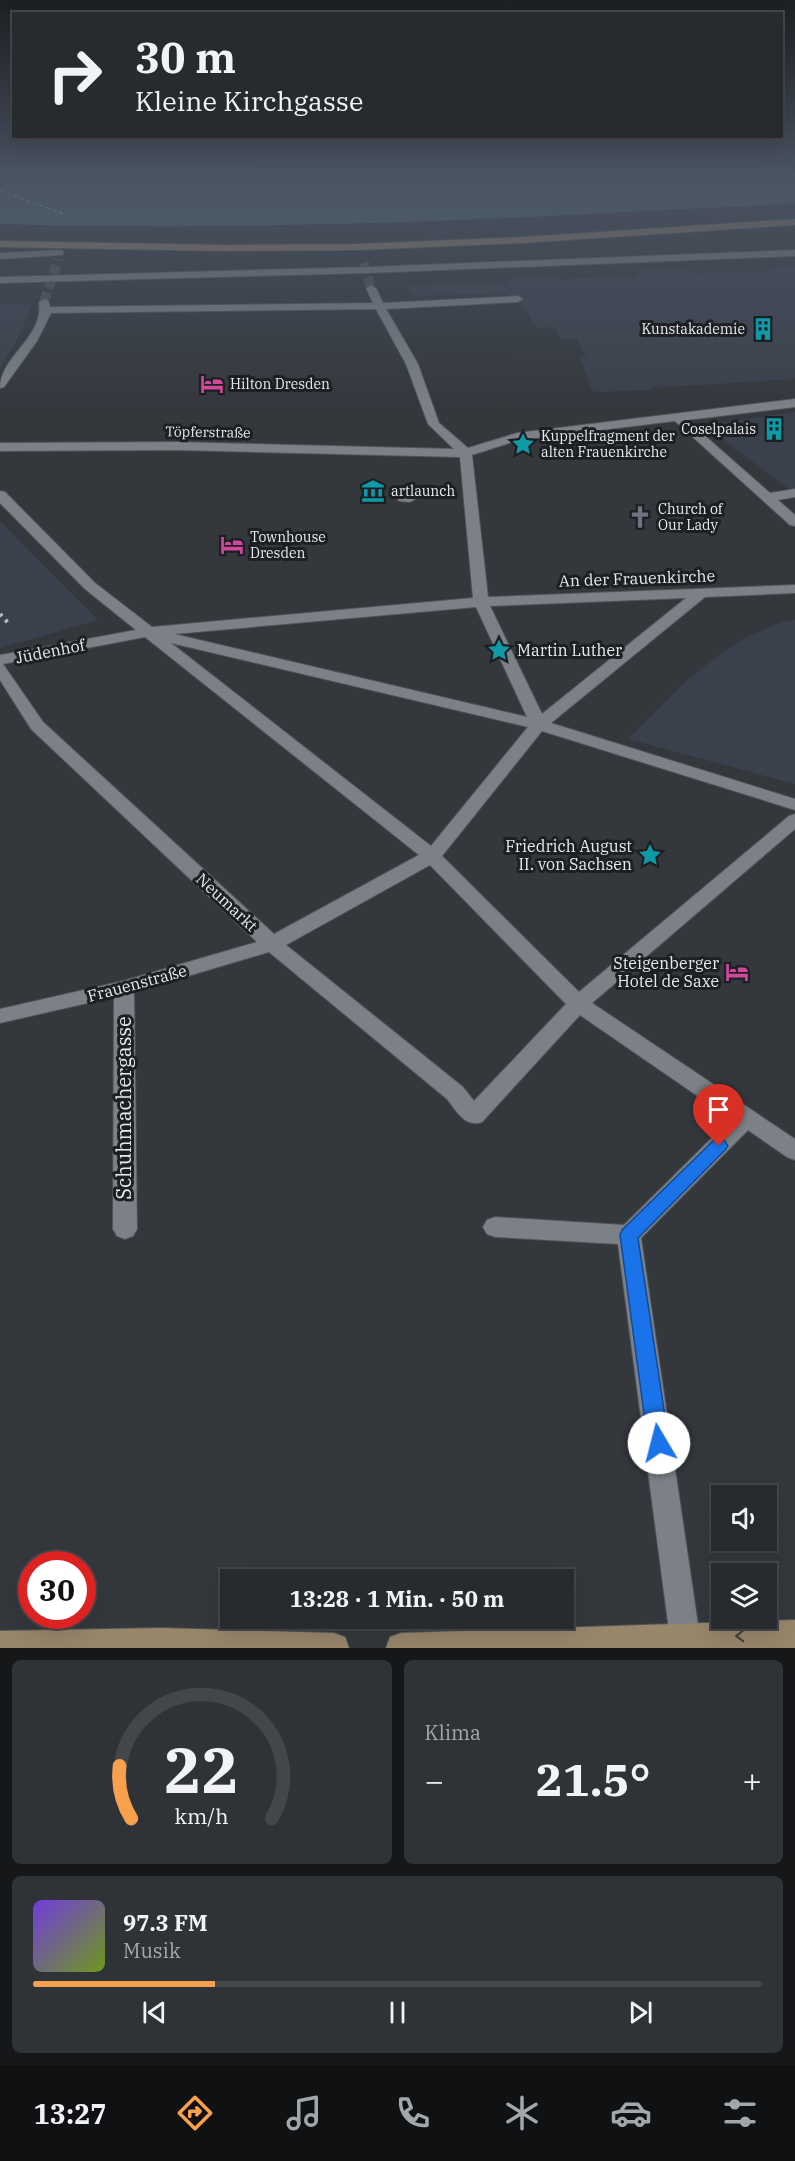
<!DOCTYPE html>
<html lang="de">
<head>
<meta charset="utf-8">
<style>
  :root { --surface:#272a2e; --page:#2f3236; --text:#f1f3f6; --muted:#a4a7aa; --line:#43464a; --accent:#f9a04d }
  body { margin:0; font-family:"IBM Plex Serif",serif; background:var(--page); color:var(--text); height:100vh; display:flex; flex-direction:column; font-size:22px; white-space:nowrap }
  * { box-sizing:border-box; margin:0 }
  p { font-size:20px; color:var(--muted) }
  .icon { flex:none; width:33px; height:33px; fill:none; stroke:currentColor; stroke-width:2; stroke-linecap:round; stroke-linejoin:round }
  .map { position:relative; height:1648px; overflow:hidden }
  .sheet { display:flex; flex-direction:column; gap:12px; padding:12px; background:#151719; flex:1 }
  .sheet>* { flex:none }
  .banner { position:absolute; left:12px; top:12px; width:771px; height:126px; border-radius:0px; box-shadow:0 6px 24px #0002,0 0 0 2px var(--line); background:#272a2e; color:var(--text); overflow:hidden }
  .buttons { position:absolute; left:711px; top:1485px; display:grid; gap:12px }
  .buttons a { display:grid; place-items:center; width:66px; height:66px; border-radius:0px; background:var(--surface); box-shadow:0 6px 24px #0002,0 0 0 2px var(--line); font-size:30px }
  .speed { position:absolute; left:18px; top:1551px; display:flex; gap:12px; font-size:30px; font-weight:700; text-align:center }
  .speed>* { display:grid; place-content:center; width:78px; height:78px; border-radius:50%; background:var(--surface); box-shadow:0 6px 24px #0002,0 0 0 2px var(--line); line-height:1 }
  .speed .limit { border:9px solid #d22; background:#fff; color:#111 }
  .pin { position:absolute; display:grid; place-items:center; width:51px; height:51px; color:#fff; margin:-62px -26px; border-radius:50% 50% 50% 0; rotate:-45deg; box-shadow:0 0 6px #0007 }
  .pin .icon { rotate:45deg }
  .me { position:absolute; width:66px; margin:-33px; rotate:352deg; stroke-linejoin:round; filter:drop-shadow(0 0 4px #0008) }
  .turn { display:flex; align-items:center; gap:21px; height:126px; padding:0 24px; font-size:27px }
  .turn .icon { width:78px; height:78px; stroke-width:2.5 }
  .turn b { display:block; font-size:42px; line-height:51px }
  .big { font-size:45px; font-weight:700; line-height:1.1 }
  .sheet .tile { flex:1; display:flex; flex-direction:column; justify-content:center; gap:9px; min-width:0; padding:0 21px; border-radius:9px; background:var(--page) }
  .sheet .dial { align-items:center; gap:0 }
  .dial svg { height:156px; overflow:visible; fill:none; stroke:var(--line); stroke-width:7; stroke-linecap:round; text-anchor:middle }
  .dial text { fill:var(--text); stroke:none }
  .song { display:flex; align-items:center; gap:18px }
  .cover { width:72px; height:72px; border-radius:9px; background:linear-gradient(135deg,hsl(260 70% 55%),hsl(80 70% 35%)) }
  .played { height:6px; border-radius:3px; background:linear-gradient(90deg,var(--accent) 25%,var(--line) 25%) }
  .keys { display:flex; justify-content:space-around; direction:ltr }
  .heat { display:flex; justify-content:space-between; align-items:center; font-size:33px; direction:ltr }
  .sheet .tiles { flex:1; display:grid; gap:12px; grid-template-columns:1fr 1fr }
  .tile:last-child { grid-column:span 2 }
  .trip { position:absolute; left:220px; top:1569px; width:354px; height:60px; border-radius:0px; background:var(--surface); box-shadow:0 6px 24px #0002,0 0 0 2px var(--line); font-weight:700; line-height:60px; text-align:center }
  .tabs { display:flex; height:96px; justify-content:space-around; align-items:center; background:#101112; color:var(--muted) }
  .tabs .icon { width:42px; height:42px }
  .tabs .on { color:var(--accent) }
  .tabs b { font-size:27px; color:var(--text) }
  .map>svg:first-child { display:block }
  .built { fill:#3a414c }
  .water { fill:#4d7172 }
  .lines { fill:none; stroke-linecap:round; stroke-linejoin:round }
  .ferry { stroke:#a7eeef; stroke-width:1.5; stroke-dasharray:4 3; stroke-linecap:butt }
  .street-tunnel { stroke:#4f5357; stroke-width:10; stroke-dasharray:10 4.5; stroke-linecap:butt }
  .street-casing { stroke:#505458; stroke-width:2 }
  .secondary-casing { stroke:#505458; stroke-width:2 }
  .street { fill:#7c8187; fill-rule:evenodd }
  .secondary { fill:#98866b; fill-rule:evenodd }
  .rail { stroke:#b9bdc1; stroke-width:4; stroke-dasharray:3 5; stroke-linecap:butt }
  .oneway { stroke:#48433c }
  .route { fill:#1a73e8; stroke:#114b97; stroke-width:1.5 }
  .labels { text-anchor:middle; stroke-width:6; stroke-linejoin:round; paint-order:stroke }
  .far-poi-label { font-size:14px; fill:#e6e9ed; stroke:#1d1f22; text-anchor:start }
  .far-street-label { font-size:14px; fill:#e6e9ed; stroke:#1d1f22 }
  .street-label { font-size:16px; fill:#e6e9ed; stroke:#1d1f22 }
  .poi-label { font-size:16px; fill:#e6e9ed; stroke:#1d1f22; text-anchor:end }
  .near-street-label { font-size:20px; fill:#e6e9ed; stroke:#1d1f22 }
</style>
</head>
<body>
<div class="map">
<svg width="795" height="1648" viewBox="0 0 795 1648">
  <rect width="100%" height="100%" fill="#34383d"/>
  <!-- built -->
  <g class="built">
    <path d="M 781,266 L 795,267 L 795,379 L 650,388 L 651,390 L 596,392 L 592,390 L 580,358 L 586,357 L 577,339 L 560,339 L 555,327 L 537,328 L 516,297 L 503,293 L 411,296 L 407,287 L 416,285 L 506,283 L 508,282 L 506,279 L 515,277 L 548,276 L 557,279 L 637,276 L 637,270 L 671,270 L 684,268 L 694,274 L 772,270 L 772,268 Z"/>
    <path d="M 0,305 L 32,305 L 18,338 L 0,370 Z"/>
    <path d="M 795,412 L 795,494 L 704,425 Z"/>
    <path d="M 0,521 L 98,620 L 0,648 Z"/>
    <path d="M 795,620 L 795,784 L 628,739 L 686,681 L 717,657 L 744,638 L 785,621 Z"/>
  </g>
  <!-- water -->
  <path class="water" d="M 0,176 L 795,176 L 795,203 C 750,206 704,208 659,210 C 439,223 220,230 0,224 Z"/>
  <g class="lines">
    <!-- ferry -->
    <path class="ferry" d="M 0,191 L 67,215"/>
    <!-- street-tunnel -->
    <g class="street-tunnel">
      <path d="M 364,263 L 371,288"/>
      <path d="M 44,302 L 58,259"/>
    </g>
    <!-- street casing -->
    <g class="street-casing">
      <g id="street">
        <path d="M 60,250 L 63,251 L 63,255 L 0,259 L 0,253 Z"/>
        <path d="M 795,250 L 795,256 L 369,273 L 0,283 L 0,277 L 369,267 Z"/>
        <path d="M 371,285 L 376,288 L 383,303 L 518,296 L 523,299 L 518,302 L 386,309 L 418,364 L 439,423 L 468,448 L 517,433 L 795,399 L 795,407 L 687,420 L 770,493 L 795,489 L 795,497 L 778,500 L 795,515 L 795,526 L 790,525 L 675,421 L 519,440 L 472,455 L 488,597 L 795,585 L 795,593 L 705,597 L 551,723 L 795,799 L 795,810 L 542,731 L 442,856 L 579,992 L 789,816 L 795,814 L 795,829 L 592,1003 L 795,1139 L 795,1160 L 787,1157 L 748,1130 L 641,1238 L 700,1638 L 696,1648 L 674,1648 L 670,1638 L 618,1244 L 495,1237 L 487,1234 L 483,1227 L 487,1220 L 495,1217 L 624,1225 L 731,1119 L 580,1015 L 482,1122 C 465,1128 457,1111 447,1099 L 269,952 L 134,992 L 137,1229 L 133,1236 L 125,1239 L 117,1236 L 113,1229 L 114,997 L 0,1023 L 0,1009 L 123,981 L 257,942 L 31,729 L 0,680 L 0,655 L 136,630 L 85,589 L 0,503 L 0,491 L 5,492 L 95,583 L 152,627 L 473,598 L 460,457 L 177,450 L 0,451 L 0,443 L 177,442 L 454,449 L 428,424 L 406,364 L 376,309 L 51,313 L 37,341 L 4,387 L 0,388 C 0,356 44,338 39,302 L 44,299 L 48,300 L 50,307 L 373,303 L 366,288 ZM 686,598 L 542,714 L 490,606 ZM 476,607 L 527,717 L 174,634 ZM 145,637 L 419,855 L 274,934 L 43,722 L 3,664 ZM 171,643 L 528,727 L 431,846 ZM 430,865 L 566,1004 L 474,1101 L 463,1087 L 286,945 Z"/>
        <path d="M 404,494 L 415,495 L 417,498 L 410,502 L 399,501 L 397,498 L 399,495 Z"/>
      </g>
    </g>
    <!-- secondary casing -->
    <g class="secondary-casing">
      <g id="secondary">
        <path d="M 795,219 L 795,225 L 523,243 L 359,250 L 225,251 L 0,247 L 0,241 L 225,245 L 359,244 L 523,237 Z"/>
        <path d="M 795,1620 L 795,1648 L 386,1648 L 390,1637 L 401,1633 Z"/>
        <path d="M 161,1628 L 334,1633 L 345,1637 L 349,1648 L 0,1648 L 0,1631 Z"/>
      </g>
    </g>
    <!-- street -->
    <use href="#street" class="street"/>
    <!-- secondary -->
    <use href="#secondary" class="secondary"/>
    <!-- rail -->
    <path class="rail" d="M 0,614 L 10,625"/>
  </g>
  <!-- one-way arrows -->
  <defs><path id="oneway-chevron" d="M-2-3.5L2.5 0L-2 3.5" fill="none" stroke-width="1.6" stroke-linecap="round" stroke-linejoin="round" transform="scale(1.5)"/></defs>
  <use class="oneway" href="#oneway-chevron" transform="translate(740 1636) rotate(178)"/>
  <!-- sky -->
  <linearGradient id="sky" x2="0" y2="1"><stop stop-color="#1d1f22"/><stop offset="0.43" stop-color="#4a5362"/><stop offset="1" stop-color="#4a5362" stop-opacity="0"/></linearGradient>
  <rect width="795" height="407" fill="url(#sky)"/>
  <!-- route -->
  <path class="route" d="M 719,1139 L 725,1141 L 728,1146 L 725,1150 L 638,1238 L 669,1443 L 666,1450 L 659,1453 L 651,1450 L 648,1443 L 620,1235 L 622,1230 L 713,1141 Z"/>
  <!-- icons -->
  <defs>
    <g id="building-bare" transform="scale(1.8)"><path d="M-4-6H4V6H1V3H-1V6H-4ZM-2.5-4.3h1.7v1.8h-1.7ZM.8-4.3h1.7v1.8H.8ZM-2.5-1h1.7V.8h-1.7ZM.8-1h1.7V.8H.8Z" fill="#0f9aa8" stroke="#1d1f22" stroke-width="2.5" paint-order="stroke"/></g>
    <g id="hotel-bare" transform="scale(1.8)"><path d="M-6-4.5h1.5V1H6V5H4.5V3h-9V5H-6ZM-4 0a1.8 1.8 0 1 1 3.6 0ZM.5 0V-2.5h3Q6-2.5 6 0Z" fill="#d1479c" stroke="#1d1f22" stroke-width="2.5" paint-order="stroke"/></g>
    <g id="sight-bare" transform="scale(1.8)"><path d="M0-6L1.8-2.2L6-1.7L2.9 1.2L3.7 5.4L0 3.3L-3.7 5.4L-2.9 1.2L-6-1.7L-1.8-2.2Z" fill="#0f9aa8" stroke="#1d1f22" stroke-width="2.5" paint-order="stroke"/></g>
    <g id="museum-bare" transform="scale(1.8)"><path d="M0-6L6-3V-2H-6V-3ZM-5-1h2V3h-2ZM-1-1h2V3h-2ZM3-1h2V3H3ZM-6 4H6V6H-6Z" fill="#0f9aa8" stroke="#1d1f22" stroke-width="2.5" paint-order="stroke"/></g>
    <g id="church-bare" transform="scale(1.8)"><path d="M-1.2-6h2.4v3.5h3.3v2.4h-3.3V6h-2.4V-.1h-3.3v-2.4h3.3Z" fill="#6b7280" stroke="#1d1f22" stroke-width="2.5" paint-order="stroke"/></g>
  </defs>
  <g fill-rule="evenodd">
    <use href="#building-bare" x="763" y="329"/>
    <use href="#hotel-bare" x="212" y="384"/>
    <use href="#building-bare" x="774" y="429"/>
    <use href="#sight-bare" x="523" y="444"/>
    <use href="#museum-bare" x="373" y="491"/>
    <use href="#church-bare" x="640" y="517"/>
    <use href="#hotel-bare" x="232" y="545"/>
    <use href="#sight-bare" x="499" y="650"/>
    <use href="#sight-bare" x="650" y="855"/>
    <use href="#hotel-bare" x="737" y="972"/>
  </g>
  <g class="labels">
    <!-- far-poi labels -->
    <g class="far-poi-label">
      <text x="745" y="334" text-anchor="end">Kunstakademie</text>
      <text x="230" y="389">Hilton Dresden</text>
      <text x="756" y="434" text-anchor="end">Coselpalais</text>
      <text x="541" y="441">Kuppelfragment der<tspan x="541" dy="16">alten Frauenkirche</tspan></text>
      <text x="391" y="496">artlaunch</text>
      <text x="658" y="514">Church of<tspan x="658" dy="16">Our Lady</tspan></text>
      <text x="250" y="542">Townhouse<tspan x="250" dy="16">Dresden</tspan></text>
    </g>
    <!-- far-street labels -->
    <g class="far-street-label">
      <text transform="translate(208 432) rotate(1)" y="5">Töpferstraße</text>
    </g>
    <!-- street labels -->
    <g class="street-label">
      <text transform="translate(637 578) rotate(-2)" y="6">An der Frauenkirche</text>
      <text transform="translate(50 651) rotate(-11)" y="6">Jüdenhof</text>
      <text transform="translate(227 902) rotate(43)" y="6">Neumarkt</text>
      <text transform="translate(137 983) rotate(-15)" y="6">Frauenstraße</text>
    </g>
    <!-- poi labels -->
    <g class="poi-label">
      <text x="517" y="656" text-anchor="start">Martin Luther</text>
      <text x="632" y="852">Friedrich August<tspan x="632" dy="18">II. von Sachsen</tspan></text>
      <text x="719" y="969">Steigenberger<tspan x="719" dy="18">Hotel de Saxe</tspan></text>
    </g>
    <!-- near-street labels -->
    <g class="near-street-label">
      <text transform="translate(124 1108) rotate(-90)" y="7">Schuhmachergasse</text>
    </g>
  </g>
</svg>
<div class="buttons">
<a><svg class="icon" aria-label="sound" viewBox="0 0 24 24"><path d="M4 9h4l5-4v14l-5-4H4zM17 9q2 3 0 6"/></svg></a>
<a><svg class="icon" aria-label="layers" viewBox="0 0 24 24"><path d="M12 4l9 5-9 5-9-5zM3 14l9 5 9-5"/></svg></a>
</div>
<div class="speed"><div class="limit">30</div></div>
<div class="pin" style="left:719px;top:1146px;background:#d93025"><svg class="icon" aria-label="arrive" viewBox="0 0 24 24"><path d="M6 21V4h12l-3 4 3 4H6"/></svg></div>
<svg class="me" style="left:659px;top:1443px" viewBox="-20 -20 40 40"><circle r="19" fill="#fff"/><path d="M0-13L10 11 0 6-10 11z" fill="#1a73e8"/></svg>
<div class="trip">13:28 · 1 Min. · 50 m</div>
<div class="banner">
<div class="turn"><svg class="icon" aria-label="right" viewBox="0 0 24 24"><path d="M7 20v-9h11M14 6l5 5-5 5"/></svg><div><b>30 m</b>Kleine Kirchgasse</div></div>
</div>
</div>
<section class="sheet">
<div class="tiles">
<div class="tile dial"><svg viewBox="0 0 100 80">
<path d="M14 69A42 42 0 1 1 86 69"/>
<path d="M14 69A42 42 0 0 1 8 42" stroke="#f9a04d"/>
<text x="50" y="56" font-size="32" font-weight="700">22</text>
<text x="50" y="72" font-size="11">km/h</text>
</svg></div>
<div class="tile"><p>Klima</p>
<div class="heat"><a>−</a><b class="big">21.5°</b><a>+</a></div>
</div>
<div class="tile">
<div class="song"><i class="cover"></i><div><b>97.3 FM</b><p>Musik</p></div></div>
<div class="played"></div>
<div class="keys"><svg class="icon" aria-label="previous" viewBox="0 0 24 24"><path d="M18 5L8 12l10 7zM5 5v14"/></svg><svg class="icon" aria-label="pause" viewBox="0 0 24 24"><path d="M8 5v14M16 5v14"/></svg><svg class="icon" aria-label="next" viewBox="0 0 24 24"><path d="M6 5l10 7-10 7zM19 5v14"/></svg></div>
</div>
</div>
</section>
<nav class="tabs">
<b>13:27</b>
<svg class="icon on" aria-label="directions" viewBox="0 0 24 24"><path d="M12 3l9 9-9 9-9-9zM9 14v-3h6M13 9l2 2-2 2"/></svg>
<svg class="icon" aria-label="music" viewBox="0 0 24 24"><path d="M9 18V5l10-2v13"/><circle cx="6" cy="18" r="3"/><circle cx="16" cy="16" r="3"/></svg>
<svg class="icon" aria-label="phone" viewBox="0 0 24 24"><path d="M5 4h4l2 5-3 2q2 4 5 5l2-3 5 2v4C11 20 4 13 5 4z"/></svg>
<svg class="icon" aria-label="climate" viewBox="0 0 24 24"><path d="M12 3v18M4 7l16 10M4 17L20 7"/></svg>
<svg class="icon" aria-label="car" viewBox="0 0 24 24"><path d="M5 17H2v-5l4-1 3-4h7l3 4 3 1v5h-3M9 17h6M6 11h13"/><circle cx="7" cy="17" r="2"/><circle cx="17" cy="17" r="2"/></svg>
<svg class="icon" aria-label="filters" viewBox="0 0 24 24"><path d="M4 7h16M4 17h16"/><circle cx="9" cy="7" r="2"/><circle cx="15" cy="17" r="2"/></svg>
</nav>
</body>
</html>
